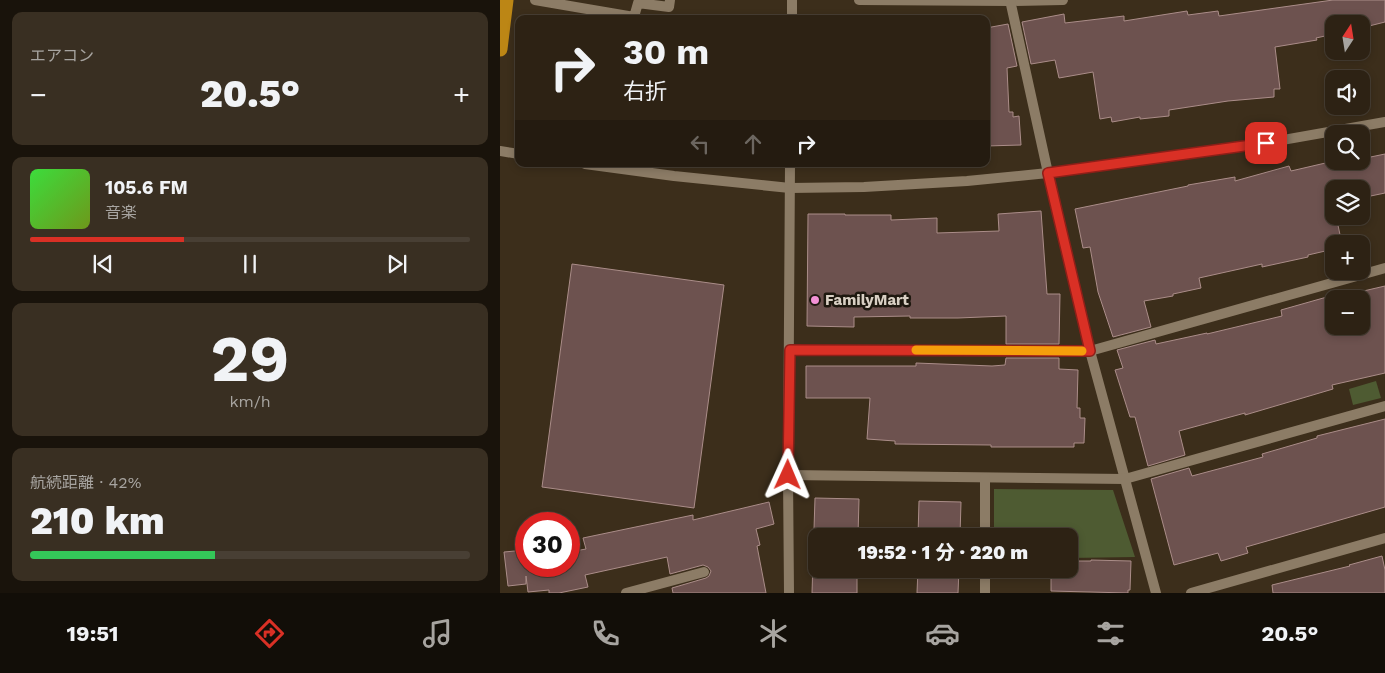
<!DOCTYPE html>
<html lang="ja">
<head>
<meta charset="utf-8">
<style>
  :root { --surface:#2d2214; --page:#392f22; --text:#f1f3f6; --muted:#a7a4a0; --line:#483f34; --accent:#d93025 }
  body { margin:0; font-family:"Work Sans","Noto Sans JP",sans-serif; background:var(--page); color:var(--text); height:100vh; display:flex; flex-direction:column; font-size:19px; white-space:nowrap }
  * { box-sizing:border-box; margin:0 }
  p { font-size:16px; color:var(--muted) }
  .icon { flex:none; width:28px; height:28px; fill:none; stroke:currentColor; stroke-width:2; stroke-linecap:round; stroke-linejoin:round }
  .map { position:relative; flex:1; overflow:hidden }
  .side { display:flex; flex-direction:column; gap:12px; padding:12px; background:#19130b; width:500px }
  .side>* { flex:none }
  .guide { position:absolute; left:15px; top:15px; width:475px; height:152px; border-radius:10px; box-shadow:0 2px 8px #0003,0 0 0 1px var(--line); background:#2d2214; color:var(--text); overflow:hidden }
  .needle { width:32px; rotate:12deg }
  .fabs { position:absolute; left:825px; top:15px; display:grid; gap:10px }
  .fabs a { display:grid; place-items:center; width:45px; height:45px; border-radius:10px; background:var(--surface); box-shadow:0 2px 8px #0003,0 0 0 1px var(--line); font-size:25px }
  .speed { position:absolute; left:15px; top:512px; display:flex; gap:10px; font-size:25px; font-weight:700; text-align:center }
  .speed>* { display:grid; place-content:center; width:65px; height:65px; border-radius:50%; background:var(--surface); box-shadow:0 2px 8px #0003,0 0 0 1px var(--line); line-height:1 }
  .speed .limit { border:8px solid #d22; background:#fff; color:#111 }
  .pin { position:absolute; display:grid; place-items:center; width:42px; height:42px; color:#fff; margin:-21px; border-radius:10px; box-shadow:0 2px 8px #0006 }
  .me { position:absolute; width:55px; margin:-28px; rotate:1deg; stroke-linejoin:round; filter:drop-shadow(0 0 4px #0008) }
  .turn { display:flex; align-items:center; gap:18px; height:105px; padding:0 25px; font-size:22px }
  .turn .icon { width:65px; height:65px; stroke-width:2.5 }
  .turn b { display:block; font-size:35px; line-height:42px }
  .lanes { display:flex; align-items:center; height:48px; padding:0 25px; background:#0003; justify-content:center; gap:25px; direction:ltr }
  .lanes .off { opacity:.35 }
  .big { font-size:38px; font-weight:800; line-height:1.1 }
  .side .widget { flex:1; display:flex; flex-direction:column; justify-content:center; gap:8px; min-width:0; padding:0 18px; border-radius:10px; background:var(--page) }
  .side .dial { align-items:center; gap:0 }
  .dial b { font-size:65px; line-height:1 }
  .song { display:flex; align-items:center; gap:15px }
  .cover { width:60px; height:60px; border-radius:8px; background:linear-gradient(135deg,hsl(120 70% 55%),hsl(80 70% 35%)) }
  .played { height:5px; border-radius:2px; background:linear-gradient(90deg,var(--accent) 35%,var(--line) 35%) }
  .keys { display:flex; justify-content:space-around; direction:ltr }
  .heat { display:flex; justify-content:space-between; align-items:center; font-size:28px; direction:ltr }
  .charge { height:8px; border-radius:4px; background:linear-gradient(90deg,#34c759 42%,var(--line) 0) }
  .trip { position:absolute; left:308px; top:528px; width:270px; height:50px; border-radius:10px; background:var(--surface); box-shadow:0 2px 8px #0003,0 0 0 1px var(--line); font-weight:800; line-height:50px; text-align:center }
  .tabs { display:flex; height:80px; justify-content:space-around; align-items:center; background:#120e08; color:var(--muted) }
  .tabs .icon { width:35px; height:35px }
  .tabs .active { color:var(--accent) }
  .tabs b { font-size:22px; color:var(--text) }
  main { display:flex; flex:1; min-height:0 }
  .map>svg:first-child { display:block }
  .green { fill:#4e5b32 }
  .building { fill:#6d524f; stroke:#ab8d89; fill-rule:evenodd }
  .lines { fill:none; stroke-linecap:round; stroke-linejoin:round }
  .lane { stroke:#8c7c66; stroke-width:10 }
  .street { stroke:#8c7c66; stroke-width:10 }
  .highway { stroke:#bc8615; stroke-width:15 }
  .route-casing { stroke:#8d1f18; stroke-width:12 }
  .route { stroke:#d93025; stroke-width:9 }
  .slow { stroke:#f59e0b; stroke-width:9 }
  .poi-dot { fill:#f391d6; stroke:#1e180f; stroke-width:2 }
  .labels { text-anchor:middle; stroke-width:5; stroke-linejoin:round; paint-order:stroke }
  .poi-label { font-size:15px; font-weight:bold; fill:#d9d0c4; stroke:#1e180f; text-anchor:start }
</style>
</head>
<body>
<main>
<section class="side">
<div class="widget"><p>エアコン</p>
<div class="heat"><a>−</a><b class="big">20.5°</b><a>+</a></div>
</div>
<div class="widget">
<div class="song"><i class="cover"></i><div><b>105.6 FM</b><p>音楽</p></div></div>
<div class="played"></div>
<div class="keys"><svg class="icon" aria-label="previous" viewBox="0 0 24 24"><path d="M18 5L8 12l10 7zM5 5v14"/></svg><svg class="icon" aria-label="pause" viewBox="0 0 24 24"><path d="M8 5v14M16 5v14"/></svg><svg class="icon" aria-label="next" viewBox="0 0 24 24"><path d="M6 5l10 7-10 7zM19 5v14"/></svg></div>
</div>
<div class="widget dial"><b>29</b><p>km/h</p></div>
<div class="widget"><p>航続距離 · 42%</p><b class="big">210 km</b><div class="charge"></div></div>
</section>
<div class="map">
<svg width="885" height="593" viewBox="0 0 885 593">
  <rect width="100%" height="100%" fill="#3c2e1b"/>
  <!-- green -->
  <g class="green">
    <path d="M 876,381 L 881,398 L 853,405 L 849,389 Z"/>
    <path d="M 494,489 L 613,490 L 635,557 L 569,558 L 569,536 L 494,536 Z"/>
  </g>
  <!-- building -->
  <g class="building">
    <path d="M 833,0 L 885,0 L 885,22 L 861,28 L 861,24 L 834,24 L 834,34 L 816,38 L 817,40 L 775,47 L 780,89 L 774,89 L 774,97 L 728,101 L 669,110 L 669,116 L 640,119 L 640,117 L 612,122 L 611,117 L 600,119 L 593,72 L 559,78 L 555,60 L 531,64 L 522,22 L 564,14 L 565,23 L 624,16 L 624,21 L 687,11 L 688,15 L 718,11 L 719,16 Z"/>
    <path d="M 508,24 L 517,66 L 507,68 L 509,112 L 513,112 L 513,117 L 519,116 L 521,145 L 486,146 L 486,28 Z"/>
    <path d="M 885,154 L 885,193 L 861,198 L 861,189 L 834,189 L 834,216 L 836,216 L 842,244 L 834,244 L 834,249 L 808,255 L 808,257 L 762,267 L 762,264 L 699,278 L 701,288 L 673,294 L 673,296 L 644,301 L 651,327 L 613,337 L 598,292 L 590,247 L 583,248 L 575,209 L 688,186 L 688,185 L 735,177 L 735,181 L 789,166 L 791,171 L 834,161 L 834,165 L 852,161 L 861,161 L 861,159 Z"/>
    <path d="M 541,211 L 547,294 L 560,294 L 559,344 L 506,344 L 506,316 L 458,318 L 410,318 L 410,316 L 354,317 L 354,327 L 307,326 L 308,214 L 345,214 L 345,215 L 391,215 L 391,220 L 437,218 L 437,233 L 499,231 L 498,214 Z"/>
    <path d="M 72,264 L 224,285 L 194,508 L 42,487 Z"/>
    <path d="M 885,286 L 885,373 L 832,385 L 833,389 L 745,415 L 745,413 L 679,431 L 685,455 L 648,466 L 635,417 L 630,417 L 615,370 L 623,368 L 617,350 L 655,340 L 656,344 L 707,333 L 707,334 L 782,316 L 781,310 L 841,293 L 842,296 ZM 834,299 L 861,299 L 861,326 L 834,326 Z"/>
    <path d="M 506,358 L 559,358 L 559,369 L 578,370 L 577,408 L 580,408 L 580,418 L 585,418 L 584,443 L 574,443 L 574,447 L 491,447 L 491,445 L 395,444 L 395,441 L 367,439 L 370,398 L 306,398 L 306,366 L 416,366 L 416,363 L 492,366 L 505,365 Z"/>
    <path d="M 885,419 L 885,507 L 767,541 L 746,547 L 748,553 L 721,561 L 718,553 L 674,565 L 651,479 L 689,468 L 692,476 L 763,457 L 762,454 L 817,438 L 817,436 Z"/>
    <path d="M 315,498 L 359,499 L 358,536 L 316,536 L 316,569 L 357,569 L 357,593 L 312,593 Z"/>
    <path d="M 419,501 L 461,502 L 460,536 L 418,536 Z"/>
    <path d="M 269,502 L 274,524 L 256,529 L 260,545 L 257,546 L 266,593 L 173,593 L 172,588 L 206,578 L 209,576 L 211,571 L 208,567 L 203,565 L 170,574 L 167,557 L 85,575 L 88,587 L 59,593 L 49,593 L 49,590 L 28,592 L 26,576 L 26,584 L 8,586 L 4,552 L 26,550 L 26,566 L 69,566 L 69,552 L 86,549 L 83,538 L 193,515 L 193,520 Z"/>
    <path d="M 882,556 L 885,570 L 885,593 L 773,593 L 772,585 L 850,566 L 849,565 Z"/>
    <path d="M 591,560 L 631,561 L 630,590 L 628,590 L 628,593 L 551,591 L 551,569 L 569,569 L 569,561 L 591,561 Z"/>
    <path d="M 418,569 L 459,569 L 458,593 L 417,593 Z"/>
  </g>
  <g class="lines">
    <!-- lane -->
    <path class="lane" d="M 126,593 L 204,572"/>
    <!-- street -->
    <g class="street">
      <path d="M 35,0 L 134,17 L 138,3 L 169,7 L 170,0"/>
      <path d="M 359,0 L 510,1 L 563,0"/>
      <path d="M 510,0 L 548,173 L 590,351 L 656,593"/>
      <path d="M 292,19 L 292,0"/>
      <path d="M 0,151 L 19,154"/>
      <path d="M 85,164 L 174,176 L 290,188 L 364,187 L 467,181 L 548,173 L 766,143 L 885,122"/>
      <path d="M 290,350 L 590,351 L 885,268"/>
      <path d="M 288,475 L 625,479 L 885,406"/>
      <path d="M 485,536 L 485,478"/>
      <path d="M 289,593 L 288,475 L 290,164"/>
      <path d="M 485,593 L 485,569"/>
      <path d="M 691,593 L 885,538"/>
    </g>
    <!-- highway -->
    <path class="highway" d="M 0,49 L 6,0"/>
  </g>
  <g class="lines">
    <!-- route casing -->
    <g class="route-casing">
      <path id="route" d="M 288,475 L 290,350 L 590,351 L 548,173 L 766,143"/>
    </g>
    <!-- route -->
    <use href="#route" class="route"/>
    <!-- slow -->
    <path class="slow" d="M 416,350 L 582,351"/>
  </g>
  <!-- markers -->
  <circle class="poi-dot" cx="315" cy="300" r="5"/>
  <g class="labels">
    <!-- poi labels -->
    <g class="poi-label">
      <text x="325" y="305">FamilyMart</text>
    </g>
  </g>
</svg>
<div class="fabs">
<a><svg class="needle" viewBox="-14 -14 28 28"><path d="M0-13l5 13h-10z" fill="#e53935"/><path d="M0 13l5-13h-10z" fill="#a7a4a0"/></svg></a>
<a><svg class="icon" aria-label="sound" viewBox="0 0 24 24"><path d="M4 9h4l5-4v14l-5-4H4zM17 9q2 3 0 6"/></svg></a>
<a><svg class="icon" aria-label="search" viewBox="0 0 24 24"><circle cx="10" cy="10" r="6"/><path d="M15 15l6 6"/></svg></a>
<a><svg class="icon" aria-label="layers" viewBox="0 0 24 24"><path d="M12 4l9 5-9 5-9-5zM3 14l9 5 9-5"/></svg></a>
<a>+</a>
<a>−</a>
</div>
<div class="speed"><div class="limit">30</div></div>
<div class="pin" style="left:766px;top:143px;background:#d93025"><svg class="icon" aria-label="arrive" viewBox="0 0 24 24"><path d="M6 21V4h12l-3 4 3 4H6"/></svg></div>
<svg class="me" style="left:288px;top:475px" viewBox="-20 -20 40 40"><path d="M0-17L14 15 0 8-14 15z" fill="#d93025" stroke="#fff" stroke-width="4"/></svg>
<div class="trip">19:52 · 1 分 · 220 m</div>
<div class="guide">
<div class="turn"><svg class="icon" aria-label="right" viewBox="0 0 24 24"><path d="M7 20v-9h11M14 6l5 5-5 5"/></svg><div><b>30 m</b>右折</div></div>
<div class="lanes"><svg class="icon off" aria-label="left" viewBox="0 0 24 24"><path d="M17 20v-9H6M10 6l-5 5 5 5"/></svg><svg class="icon off" aria-label="ahead" viewBox="0 0 24 24"><path d="M12 20V5M6 11l6-6 6 6"/></svg><svg class="icon" aria-label="right" viewBox="0 0 24 24"><path d="M7 20v-9h11M14 6l5 5-5 5"/></svg></div>
</div>
</div>
</main>
<nav class="tabs">
<b>19:51</b>
<svg class="icon active" aria-label="directions" viewBox="0 0 24 24"><path d="M12 3l9 9-9 9-9-9zM9 14v-3h6M13 9l2 2-2 2"/></svg>
<svg class="icon" aria-label="music" viewBox="0 0 24 24"><path d="M9 18V5l10-2v13"/><circle cx="6" cy="18" r="3"/><circle cx="16" cy="16" r="3"/></svg>
<svg class="icon" aria-label="phone" viewBox="0 0 24 24"><path d="M5 4h4l2 5-3 2q2 4 5 5l2-3 5 2v4C11 20 4 13 5 4z"/></svg>
<svg class="icon" aria-label="climate" viewBox="0 0 24 24"><path d="M12 3v18M4 7l16 10M4 17L20 7"/></svg>
<svg class="icon" aria-label="car" viewBox="0 0 24 24"><path d="M5 17H2v-5l4-1 3-4h7l3 4 3 1v5h-3M9 17h6M6 11h13"/><circle cx="7" cy="17" r="2"/><circle cx="17" cy="17" r="2"/></svg>
<svg class="icon" aria-label="filters" viewBox="0 0 24 24"><path d="M4 7h16M4 17h16"/><circle cx="9" cy="7" r="2"/><circle cx="15" cy="17" r="2"/></svg>
<b>20.5°</b>
</nav>
</body>
</html>
